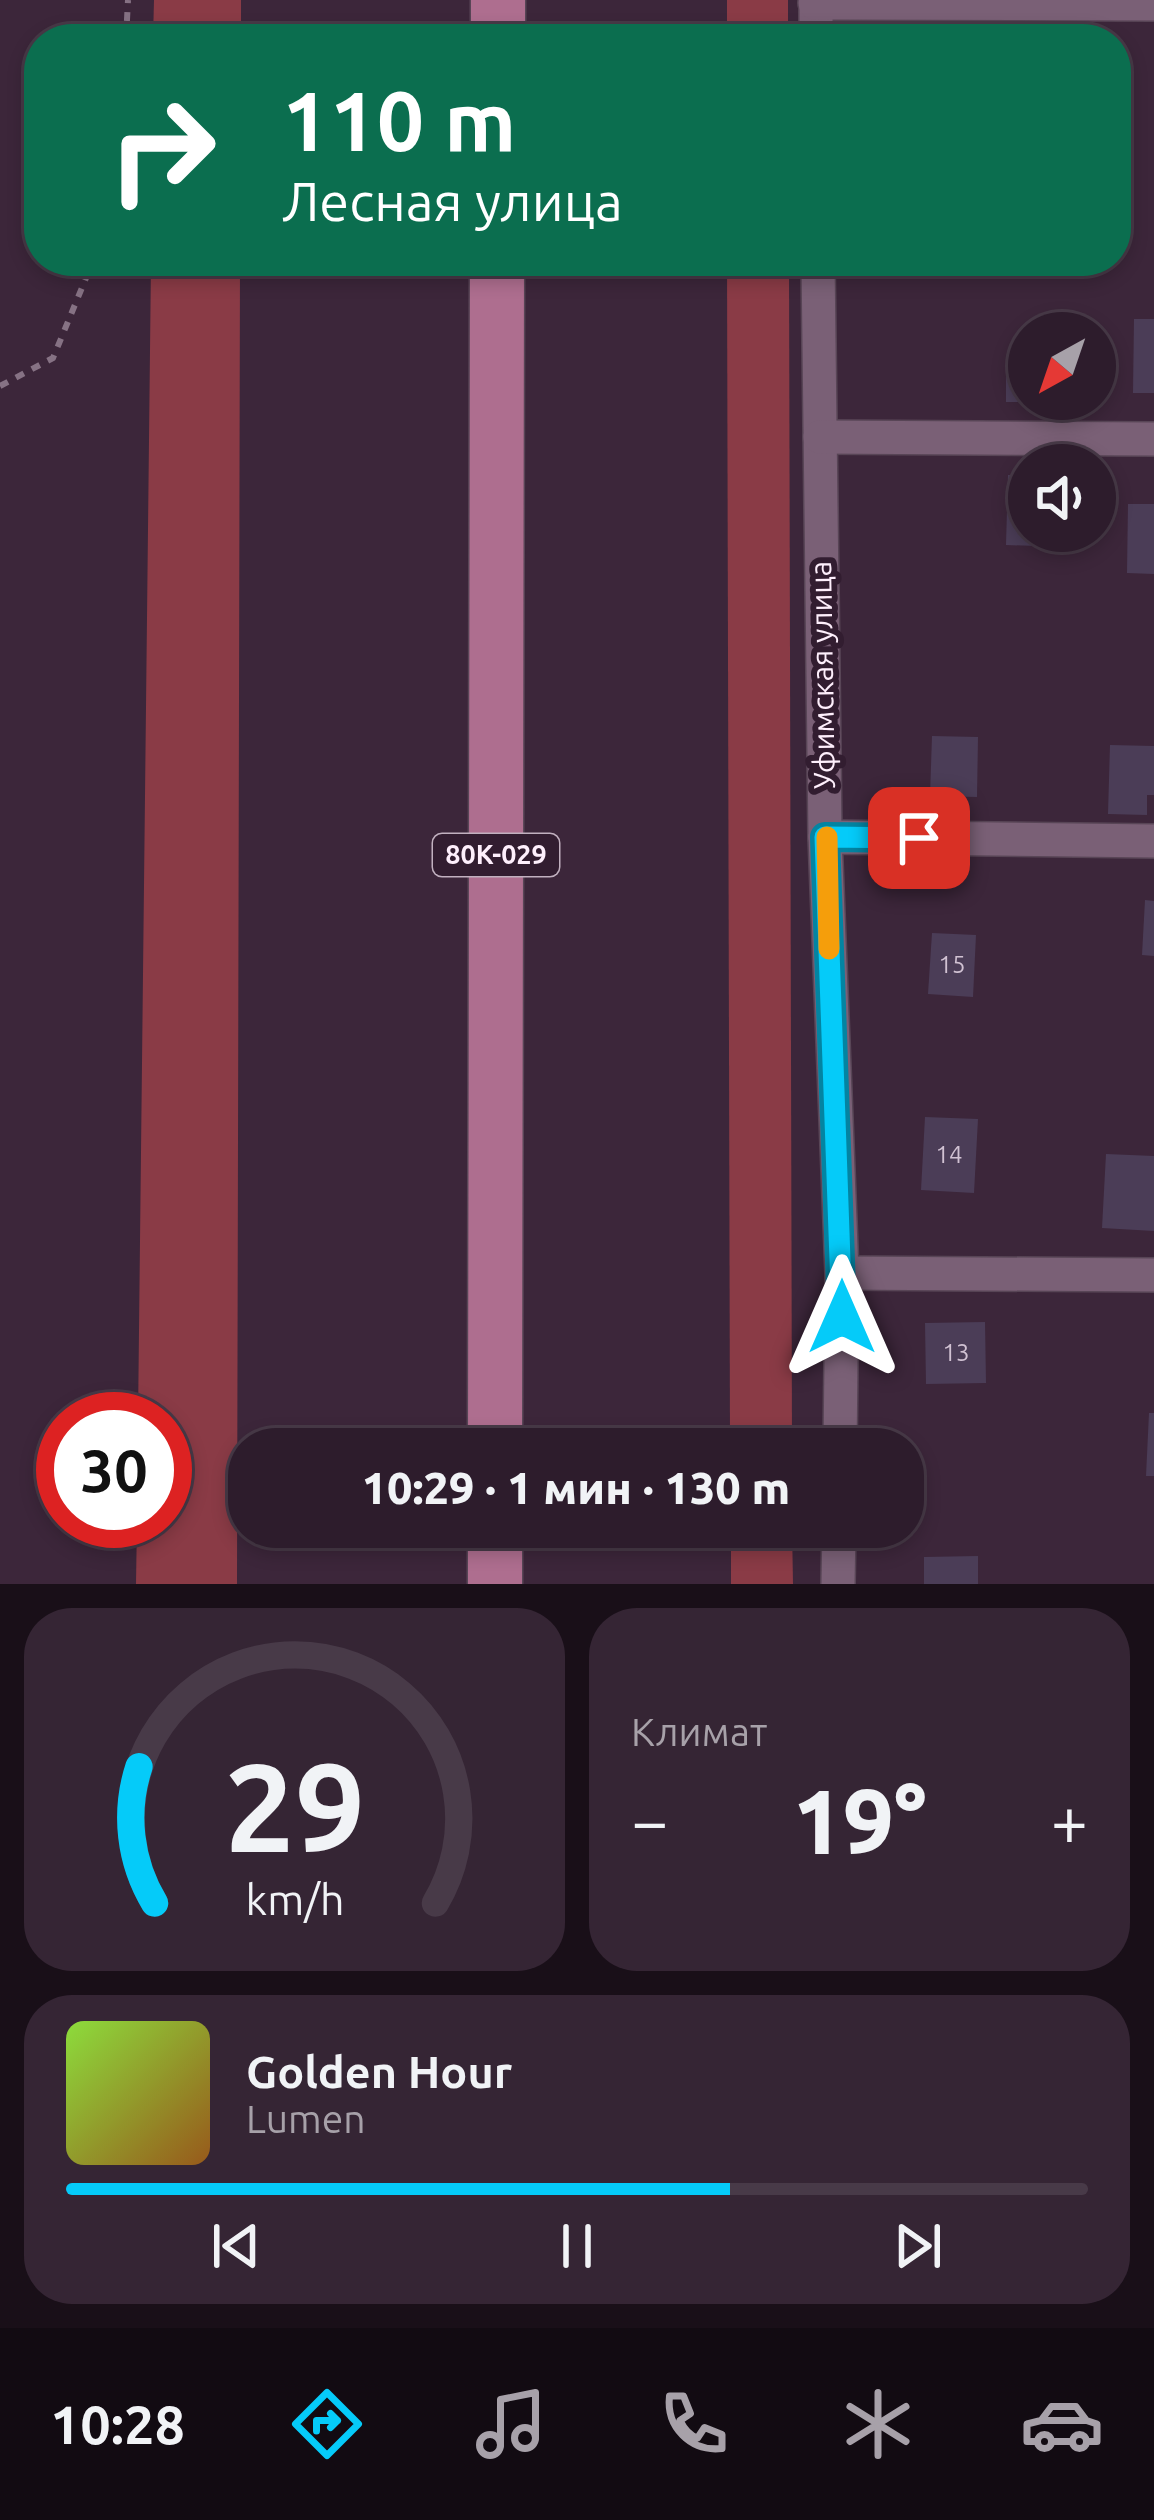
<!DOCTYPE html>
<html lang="ru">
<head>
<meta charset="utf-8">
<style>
  :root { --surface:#2d1c2c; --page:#352534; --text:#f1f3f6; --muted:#a7a1a9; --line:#483a48; --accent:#05cbf9 }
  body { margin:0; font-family:Ubuntu,sans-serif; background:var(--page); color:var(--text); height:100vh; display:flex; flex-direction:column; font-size:45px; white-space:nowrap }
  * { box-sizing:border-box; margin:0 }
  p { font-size:39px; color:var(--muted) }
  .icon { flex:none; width:66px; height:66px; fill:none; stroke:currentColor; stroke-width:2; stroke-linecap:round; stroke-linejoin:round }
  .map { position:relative; height:1584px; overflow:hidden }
  .details { display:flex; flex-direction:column; gap:24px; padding:24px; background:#190f18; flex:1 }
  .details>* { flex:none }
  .top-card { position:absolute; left:24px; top:24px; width:1107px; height:252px; border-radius:48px; box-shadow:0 6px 18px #0003,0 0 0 3px var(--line); background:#0b6e4f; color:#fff; overflow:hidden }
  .needle { width:78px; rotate:220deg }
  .controls { position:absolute; left:1008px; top:312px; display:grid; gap:24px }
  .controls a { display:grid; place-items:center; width:108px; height:108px; border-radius:50%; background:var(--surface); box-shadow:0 6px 18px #0003,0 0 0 3px var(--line); font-size:60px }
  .speed { position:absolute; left:36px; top:1392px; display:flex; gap:24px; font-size:60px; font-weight:700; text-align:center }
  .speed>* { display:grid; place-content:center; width:156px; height:156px; border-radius:50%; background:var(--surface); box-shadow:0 6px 18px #0003,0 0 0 3px var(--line); line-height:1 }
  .speed .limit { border:18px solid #d22; background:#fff; color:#111 }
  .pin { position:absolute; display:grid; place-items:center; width:102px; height:102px; color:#fff; margin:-51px; border-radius:24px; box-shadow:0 6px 18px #0006 }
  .me { position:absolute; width:132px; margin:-66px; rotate:0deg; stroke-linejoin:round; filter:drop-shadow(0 0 9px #0008) }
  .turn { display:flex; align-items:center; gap:42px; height:252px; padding:0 60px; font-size:54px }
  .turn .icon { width:156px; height:156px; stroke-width:2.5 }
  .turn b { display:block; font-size:84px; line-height:102px }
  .big { font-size:90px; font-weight:800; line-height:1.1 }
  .details .widget { flex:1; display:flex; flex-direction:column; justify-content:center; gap:18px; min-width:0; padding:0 42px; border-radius:48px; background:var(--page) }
  .details .dial { align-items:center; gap:0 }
  .dial svg { height:312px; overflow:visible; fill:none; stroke:var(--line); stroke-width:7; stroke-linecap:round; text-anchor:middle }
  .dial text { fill:var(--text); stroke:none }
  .song { display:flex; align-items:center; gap:36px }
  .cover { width:144px; height:144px; border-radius:18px; background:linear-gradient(135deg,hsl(90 70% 55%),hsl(30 70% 35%)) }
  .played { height:12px; border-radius:6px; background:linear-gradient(90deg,var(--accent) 65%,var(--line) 65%) }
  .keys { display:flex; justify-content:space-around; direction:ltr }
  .heat { display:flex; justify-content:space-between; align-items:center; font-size:66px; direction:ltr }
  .details .tiles { flex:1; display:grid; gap:24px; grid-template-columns:1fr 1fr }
  .widget:last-child { grid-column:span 2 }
  .trip { position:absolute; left:228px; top:1428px; width:696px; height:120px; border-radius:48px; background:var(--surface); box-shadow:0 6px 18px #0003,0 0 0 3px var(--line); font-weight:800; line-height:120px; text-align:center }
  .tab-bar { display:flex; height:192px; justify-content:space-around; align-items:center; background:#120b12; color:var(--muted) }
  .tab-bar .icon { width:84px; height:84px }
  .tab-bar .selected { color:var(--accent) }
  .tab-bar b { font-size:54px; color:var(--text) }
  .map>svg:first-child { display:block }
  .forest { fill:#8a3b46 }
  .building { fill:#4b3d57 }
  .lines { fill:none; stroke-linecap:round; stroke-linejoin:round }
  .street-casing { stroke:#584556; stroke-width:36 }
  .primary-casing { stroke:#584556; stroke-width:57 }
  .path { stroke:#867284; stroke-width:6; stroke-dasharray:9 9; stroke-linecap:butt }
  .street { stroke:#7a6076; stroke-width:33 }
  .primary { stroke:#ae6e8f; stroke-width:54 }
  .route-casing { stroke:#0384a2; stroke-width:30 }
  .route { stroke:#05cbf9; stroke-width:21 }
  .slow { stroke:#f59e0b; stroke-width:21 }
  .labels { text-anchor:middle; stroke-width:12; stroke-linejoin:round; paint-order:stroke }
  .number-label { font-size:24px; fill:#d1c2d3 }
  .shield { fill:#321d30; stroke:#c1b0bf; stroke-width:3 }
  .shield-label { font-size:27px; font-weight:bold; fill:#feeffc }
  .street-label { font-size:30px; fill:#feeffc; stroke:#321d30 }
</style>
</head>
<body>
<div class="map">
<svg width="1154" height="1584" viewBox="0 0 1154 1584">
  <rect width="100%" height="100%" fill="#3c263a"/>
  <!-- forest -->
  <g class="forest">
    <path d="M 154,0 L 241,0 L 241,39 L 153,39 Z"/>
    <rect x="727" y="0" width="61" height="39"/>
    <path d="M 151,261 L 240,261 L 237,1584 L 136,1584 L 137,1521 L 165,1521 L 165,1419 L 138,1419 Z"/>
    <path d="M 727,261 L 789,261 L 792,1449 L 730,1449 Z"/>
    <path d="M 731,1527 L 792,1527 L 793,1584 L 731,1584 Z"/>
  </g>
  <!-- building -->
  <g class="building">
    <path d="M 1134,319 L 1154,319 L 1154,393 L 1133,393 Z"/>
    <path d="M 1018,344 L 1029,344 L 1029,402 L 1006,402 L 1006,360 L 1018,361 Z"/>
    <path d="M 1008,475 L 1029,475 L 1029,531 L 1066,531 L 1066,547 L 1006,545 Z"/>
    <path d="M 1128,504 L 1154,504 L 1154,574 L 1127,573 Z"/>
    <path d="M 932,736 L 978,737 L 977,797 L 930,796 Z"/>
    <path d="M 1110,745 L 1154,746 L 1154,795 L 1147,795 L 1147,815 L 1108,814 Z"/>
    <path d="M 1145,900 L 1154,901 L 1154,956 L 1142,955 Z"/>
    <path d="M 932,933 L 976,935 L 973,997 L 928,994 Z"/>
    <path d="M 925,1117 L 978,1119 L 974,1193 L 921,1190 Z"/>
    <path d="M 1106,1154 L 1154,1156 L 1154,1231 L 1102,1228 Z"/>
    <path d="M 985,1322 L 986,1383 L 926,1384 L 925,1323 Z"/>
    <path d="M 1149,1413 L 1154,1413 L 1154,1476 L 1146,1476 Z"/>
    <path d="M 978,1556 L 978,1584 L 924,1584 L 924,1557 Z"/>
  </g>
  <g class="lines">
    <!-- street casing -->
    <g class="street-casing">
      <g id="street">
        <path d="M 816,0 L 816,39"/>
        <path d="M 815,3 L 1154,4"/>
        <path d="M 818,261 L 825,837 L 842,1273 L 840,1449"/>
        <path d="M 820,437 L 1154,439"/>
        <path d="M 825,837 L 1154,841"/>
        <path d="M 842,1273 L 1154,1275"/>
        <path d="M 838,1584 L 839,1527"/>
      </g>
    </g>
    <!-- primary casing -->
    <g class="primary-casing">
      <g id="primary">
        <path d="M 498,39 L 498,0"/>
        <path d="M 495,1449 L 497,261"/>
        <path d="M 495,1584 L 495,1527"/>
      </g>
    </g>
    <!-- path -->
    <g class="path">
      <path d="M 126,39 L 128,0"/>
      <path d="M 0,386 L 53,358 L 93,261"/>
    </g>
    <!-- street -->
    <use href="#street" class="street"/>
    <!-- primary -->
    <use href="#primary" class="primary"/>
  </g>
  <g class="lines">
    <!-- route casing -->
    <g class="route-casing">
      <path id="route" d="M 842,1317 L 825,837 L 919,838"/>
    </g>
    <!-- route -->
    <use href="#route" class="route"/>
    <!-- slow -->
    <path class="slow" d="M 827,837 L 829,949"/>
  </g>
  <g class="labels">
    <!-- number labels -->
    <g class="number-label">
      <text x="952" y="973">15</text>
      <text x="949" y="1163">14</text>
      <text x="956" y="1361">13</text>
    </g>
    <!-- shield labels -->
    <rect class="shield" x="433" y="834" width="126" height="42" rx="9"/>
    <g class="shield-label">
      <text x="496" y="864">80К-029</text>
    </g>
    <!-- street labels -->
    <g class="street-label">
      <text transform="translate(823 675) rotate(-91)" y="10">Уфимская улица</text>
    </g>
  </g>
</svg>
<div class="controls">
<a><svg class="needle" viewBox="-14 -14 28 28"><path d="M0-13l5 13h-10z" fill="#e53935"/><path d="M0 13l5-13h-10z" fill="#a7a1a9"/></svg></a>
<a><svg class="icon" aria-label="sound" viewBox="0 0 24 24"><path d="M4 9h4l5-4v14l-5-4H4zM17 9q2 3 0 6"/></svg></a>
</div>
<div class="speed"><div class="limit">30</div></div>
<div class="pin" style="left:919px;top:838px;background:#d93025"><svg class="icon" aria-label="arrive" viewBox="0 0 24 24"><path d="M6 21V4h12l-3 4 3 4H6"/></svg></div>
<svg class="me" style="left:842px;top:1317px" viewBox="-20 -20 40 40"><path d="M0-17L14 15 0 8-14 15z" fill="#05cbf9" stroke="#fff" stroke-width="4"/></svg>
<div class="trip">10:29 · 1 мин · 130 m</div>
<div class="top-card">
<div class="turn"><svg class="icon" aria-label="right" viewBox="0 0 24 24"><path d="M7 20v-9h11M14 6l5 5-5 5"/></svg><div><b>110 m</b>Лесная улица</div></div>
</div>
</div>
<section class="details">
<div class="tiles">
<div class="widget dial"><svg viewBox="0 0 100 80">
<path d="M14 69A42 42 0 1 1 86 69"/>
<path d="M14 69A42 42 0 0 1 10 34" stroke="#05cbf9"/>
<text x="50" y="56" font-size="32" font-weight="700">29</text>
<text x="50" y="72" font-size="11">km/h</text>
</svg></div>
<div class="widget"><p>Климат</p>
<div class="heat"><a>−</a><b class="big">19°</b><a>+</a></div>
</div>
<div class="widget">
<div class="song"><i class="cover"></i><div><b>Golden Hour</b><p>Lumen</p></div></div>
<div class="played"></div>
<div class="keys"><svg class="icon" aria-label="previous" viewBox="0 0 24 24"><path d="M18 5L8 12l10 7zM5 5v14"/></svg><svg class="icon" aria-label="pause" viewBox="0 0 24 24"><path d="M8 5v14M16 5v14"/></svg><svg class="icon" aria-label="next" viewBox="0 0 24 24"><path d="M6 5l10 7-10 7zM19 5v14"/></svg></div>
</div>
</div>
</section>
<nav class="tab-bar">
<b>10:28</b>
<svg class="icon selected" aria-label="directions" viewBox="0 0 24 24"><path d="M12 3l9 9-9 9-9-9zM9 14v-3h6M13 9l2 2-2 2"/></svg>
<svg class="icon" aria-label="music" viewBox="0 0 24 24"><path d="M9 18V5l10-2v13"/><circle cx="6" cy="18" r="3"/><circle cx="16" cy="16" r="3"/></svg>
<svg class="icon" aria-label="phone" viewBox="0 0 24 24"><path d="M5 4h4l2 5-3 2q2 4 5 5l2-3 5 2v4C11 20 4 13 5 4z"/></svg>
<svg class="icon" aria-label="climate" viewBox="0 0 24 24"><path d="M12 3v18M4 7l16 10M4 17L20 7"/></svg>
<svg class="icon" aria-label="car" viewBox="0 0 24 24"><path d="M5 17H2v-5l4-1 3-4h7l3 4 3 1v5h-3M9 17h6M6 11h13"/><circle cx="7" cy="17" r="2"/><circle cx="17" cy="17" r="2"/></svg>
</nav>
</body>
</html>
